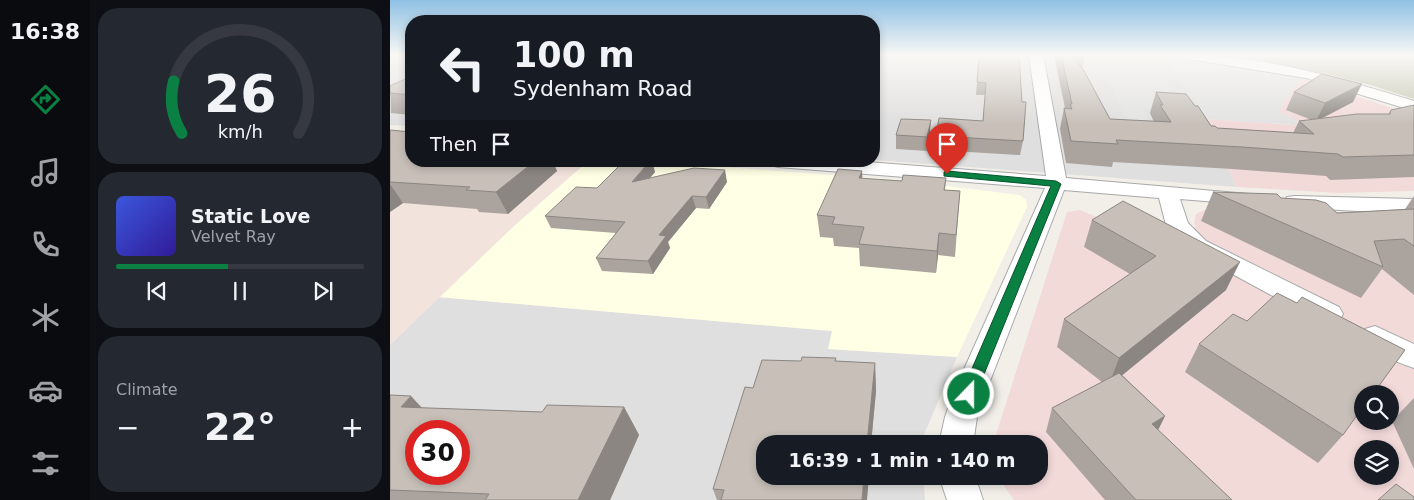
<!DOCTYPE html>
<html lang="en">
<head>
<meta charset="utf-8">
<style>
  :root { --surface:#171b24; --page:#242831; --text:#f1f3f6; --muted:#9ea1a6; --line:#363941; --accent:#0b8043 }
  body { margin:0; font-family:"DejaVu Sans",sans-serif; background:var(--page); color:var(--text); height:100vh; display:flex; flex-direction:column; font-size:19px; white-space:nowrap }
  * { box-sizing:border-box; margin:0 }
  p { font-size:16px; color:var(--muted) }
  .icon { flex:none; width:28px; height:28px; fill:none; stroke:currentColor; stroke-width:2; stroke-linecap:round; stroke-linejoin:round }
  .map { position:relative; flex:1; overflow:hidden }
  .details { display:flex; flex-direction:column; gap:8px; padding:8px; background:#0d0f14; width:300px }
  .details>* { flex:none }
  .banner { position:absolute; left:15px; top:15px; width:475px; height:152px; border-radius:20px; box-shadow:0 2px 8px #0003; background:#171b24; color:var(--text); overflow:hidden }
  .tools { position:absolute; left:964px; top:385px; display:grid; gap:10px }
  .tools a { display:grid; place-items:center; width:45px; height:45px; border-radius:50%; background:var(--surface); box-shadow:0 2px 8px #0003; font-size:25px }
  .speed { position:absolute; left:15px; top:420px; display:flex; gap:10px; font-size:25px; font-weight:700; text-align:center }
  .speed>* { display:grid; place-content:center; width:65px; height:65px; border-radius:50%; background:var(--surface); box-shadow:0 2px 8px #0003; line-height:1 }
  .speed .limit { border:8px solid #d22; background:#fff; color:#111 }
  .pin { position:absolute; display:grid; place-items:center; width:42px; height:42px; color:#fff; margin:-51px -21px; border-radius:50% 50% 50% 0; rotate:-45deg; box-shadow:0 0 5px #0007 }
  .pin .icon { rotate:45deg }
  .me { position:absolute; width:55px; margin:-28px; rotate:22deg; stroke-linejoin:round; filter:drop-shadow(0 0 4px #0008) }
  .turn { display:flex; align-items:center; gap:18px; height:105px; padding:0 25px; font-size:22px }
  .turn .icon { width:65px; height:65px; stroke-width:2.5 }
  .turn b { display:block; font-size:35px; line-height:42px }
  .then { display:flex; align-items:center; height:48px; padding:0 25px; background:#0003; gap:10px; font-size:19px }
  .big { font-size:38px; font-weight:600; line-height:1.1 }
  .details .widget { flex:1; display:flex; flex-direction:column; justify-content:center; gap:8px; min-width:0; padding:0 18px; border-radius:20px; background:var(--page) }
  .details .dial { align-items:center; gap:0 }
  .dial svg { height:130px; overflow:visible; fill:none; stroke:var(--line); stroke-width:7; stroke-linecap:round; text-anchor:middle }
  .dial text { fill:var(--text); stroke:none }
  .song { display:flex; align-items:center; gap:15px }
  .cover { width:60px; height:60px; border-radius:8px; background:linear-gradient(135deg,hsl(230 70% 55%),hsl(250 70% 35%)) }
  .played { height:5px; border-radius:2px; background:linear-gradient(90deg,var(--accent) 45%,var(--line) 45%) }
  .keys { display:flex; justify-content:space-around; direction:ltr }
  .heat { display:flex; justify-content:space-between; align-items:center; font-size:28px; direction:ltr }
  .trip { position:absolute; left:366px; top:435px; width:292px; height:50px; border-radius:20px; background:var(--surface); box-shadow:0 2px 8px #0003; font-weight:600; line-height:50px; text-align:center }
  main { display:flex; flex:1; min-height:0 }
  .tab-bar { display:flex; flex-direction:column; width:90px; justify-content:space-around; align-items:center; background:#090b0e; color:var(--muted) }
  .tab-bar .icon { width:35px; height:35px }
  .tab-bar .current { color:var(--accent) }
  .tab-bar b { font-size:22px; color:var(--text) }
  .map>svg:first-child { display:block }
  .residential { fill:#e0dfdf; fill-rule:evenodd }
  .commercial { fill:#f2dad9; fill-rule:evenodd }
  .education { fill:#ffffe5 }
  .military { fill:#f3e3dd }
  .construction { fill:#c7c7b4 }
  .parking { fill:#e2e2e2 }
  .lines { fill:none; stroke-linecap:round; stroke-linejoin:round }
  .minor-casing { stroke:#a9a9a9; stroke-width:2 }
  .minor { fill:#fff; fill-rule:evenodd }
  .wall { fill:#aba49e }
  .shaded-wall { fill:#8b8681 }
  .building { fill:#c7bfb8; stroke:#8b8681; fill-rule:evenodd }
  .route { fill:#0b8043; stroke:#07532c }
</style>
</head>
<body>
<main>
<nav class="tab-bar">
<b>16:38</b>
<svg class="icon current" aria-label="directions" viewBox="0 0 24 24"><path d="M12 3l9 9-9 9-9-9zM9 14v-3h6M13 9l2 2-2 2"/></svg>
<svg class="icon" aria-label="music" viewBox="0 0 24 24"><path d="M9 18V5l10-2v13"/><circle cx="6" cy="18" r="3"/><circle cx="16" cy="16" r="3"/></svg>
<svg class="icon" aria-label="phone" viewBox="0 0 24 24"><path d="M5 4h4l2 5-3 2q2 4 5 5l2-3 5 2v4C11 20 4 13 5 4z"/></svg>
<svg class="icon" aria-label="climate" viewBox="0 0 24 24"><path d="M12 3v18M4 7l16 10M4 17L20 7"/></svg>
<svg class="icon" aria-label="car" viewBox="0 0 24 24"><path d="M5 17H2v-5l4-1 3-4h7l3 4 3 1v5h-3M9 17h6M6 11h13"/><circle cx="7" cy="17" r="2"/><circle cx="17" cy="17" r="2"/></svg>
<svg class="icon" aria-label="filters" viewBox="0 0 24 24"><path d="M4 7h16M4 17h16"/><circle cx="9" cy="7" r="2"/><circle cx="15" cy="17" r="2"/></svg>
</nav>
<section class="details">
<div class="widget dial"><svg viewBox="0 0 100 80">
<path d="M14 69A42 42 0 1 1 86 69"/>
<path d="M14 69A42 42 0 0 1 9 37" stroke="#0b8043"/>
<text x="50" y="56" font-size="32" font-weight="700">26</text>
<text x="50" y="72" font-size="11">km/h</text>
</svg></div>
<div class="widget">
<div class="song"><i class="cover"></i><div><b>Static Love</b><p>Velvet Ray</p></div></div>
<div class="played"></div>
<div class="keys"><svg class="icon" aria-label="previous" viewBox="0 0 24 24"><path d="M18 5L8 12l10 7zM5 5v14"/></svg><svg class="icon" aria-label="pause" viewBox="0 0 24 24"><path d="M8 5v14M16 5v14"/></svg><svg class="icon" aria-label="next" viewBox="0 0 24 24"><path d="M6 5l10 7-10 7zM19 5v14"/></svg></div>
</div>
<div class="widget"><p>Climate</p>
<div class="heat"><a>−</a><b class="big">22°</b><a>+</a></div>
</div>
</section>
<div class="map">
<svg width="1024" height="500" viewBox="0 0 1024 500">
  <rect width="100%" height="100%" fill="#f2efe9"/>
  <!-- residential -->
  <g class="residential">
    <path d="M 0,55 L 21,55 L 21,126 L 0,125 Z"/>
    <path d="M 484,55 L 735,55 L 775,57 L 818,119 L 846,187 L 484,160 Z"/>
    <path d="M 48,297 L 442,331 L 439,349 L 567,357 L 530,444 L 375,444 L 375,476 L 533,476 L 535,500 L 0,500 L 0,345 ZM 26,431 L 69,431 L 69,474 L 26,474 Z"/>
  </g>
  <!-- commercial -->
  <g class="commercial">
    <path d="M 911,78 L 1024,115 L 1024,191 L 949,193 L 846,187 L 818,119 L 916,126 L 887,111 Z"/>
    <path d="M 817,209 L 1024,217 L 1024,500 L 624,500 L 607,476 L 650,476 L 650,444 L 603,444 L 677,212 L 690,210 L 751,236 L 806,227 L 804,223 L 806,214 ZM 972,394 L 1000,394 L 1000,421 L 972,421 ZM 972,449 L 1000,449 L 1000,476 L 972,476 Z"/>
  </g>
  <!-- education -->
  <path class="education" d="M 198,161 L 256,161 L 508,180 L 630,195 L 636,200 L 637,207 L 567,357 L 438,349 L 442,331 L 48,297 L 124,226 Z"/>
  <!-- military -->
  <path class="military" d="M 34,161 L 198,161 L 124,226 L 0,345 L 0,183 Z"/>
  <!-- construction -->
  <path class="construction" d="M 852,55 L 1024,55 L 1024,99 L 980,85 L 911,68 L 855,58 Z"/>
  <!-- parking -->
  <g class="parking">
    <path d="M 775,57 L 911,78 L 888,111 L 918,126 L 818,119 Z"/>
    <path d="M 719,80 L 777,82 L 795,111 L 754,109 L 759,121 L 735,120 Z"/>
  </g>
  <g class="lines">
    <!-- minor casing -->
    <g class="minor-casing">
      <g id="minor">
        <path d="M 639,55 L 653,55 L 676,178 L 859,194 L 863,198 L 859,202 L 852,204 L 790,199 L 798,223 L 816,241 L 949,307 L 953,314 L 949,321 L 939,324 L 929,321 L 800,251 L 776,225 L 769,198 L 674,190 L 595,394 L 587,417 L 583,444 L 549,444 L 555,417 L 563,394 L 655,188 L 388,167 L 381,165 L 379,161 L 464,161 L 656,176 Z"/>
        <path d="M 791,55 C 876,55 944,77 1024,101 L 1024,111 L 916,78 L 798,59 Z"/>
        <path d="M 905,196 L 1024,199 L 1024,211 L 968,211 L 897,207 L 894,202 L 897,197 Z"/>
        <path d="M 985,326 L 1024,344 L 1024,368 C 1009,363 978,351 971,337 L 975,329 Z"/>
        <path d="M 549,476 L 585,476 L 593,500 L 557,500 Z"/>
      </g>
    </g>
    <!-- minor -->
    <use href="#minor" class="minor"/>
  </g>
  <!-- wall -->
  <g class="wall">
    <path d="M 589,55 L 633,141 L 630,155 L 545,150 L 546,136 L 593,121 L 595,95 L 586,95 Z"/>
    <path d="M 664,55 L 695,55 L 692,70 L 720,119 L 764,122 L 760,113 L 766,92 L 805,106 L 821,126 L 827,128 L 903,133 L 909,121 L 922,120 L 896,110 L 904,92 L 963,102 L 931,119 L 998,114 L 1001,110 L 1024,105 L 1024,177 L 940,180 L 936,176 L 842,169 L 723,162 L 722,167 L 676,163 L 670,129 L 674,108 L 675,108 Z"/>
    <path d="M 21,77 L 21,115 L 1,113 L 0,86 Z"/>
    <path d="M 0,130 L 21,161 L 167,171 L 118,214 L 89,212 L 87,209 L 13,203 L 0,212 Z"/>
    <path d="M 540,133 L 537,151 L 506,149 L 506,135 Z"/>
    <path d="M 265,172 L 260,178 L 337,182 L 319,209 L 306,208 L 278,242 L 280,248 L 263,274 L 212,271 L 206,258 L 226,233 L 161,228 L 155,216 L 207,188 Z"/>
    <path d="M 556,178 L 555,190 L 570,191 L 565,257 L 548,255 L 546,273 L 470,266 L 469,248 L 444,246 L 443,238 L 430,237 L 427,215 L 472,179 L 512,181 Z"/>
    <path d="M 823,192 L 891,198 L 947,213 L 1015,209 L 1024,196 L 1024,295 L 992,269 L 971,298 L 811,221 Z"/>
    <path d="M 702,220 L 836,290 L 732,375 L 775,416 L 768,430 L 842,500 L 715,500 L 656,432 L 662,408 L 712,382 L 667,347 L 674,319 L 740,274 L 694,247 Z"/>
    <path d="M 809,344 L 953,435 L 928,463 L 795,372 Z"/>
    <path d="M 446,361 L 485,363 L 486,391 L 481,444 L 375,444 L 477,500 L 327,500 L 323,489 L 363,388 Z"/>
    <path d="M 0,395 L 32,408 L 152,412 L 234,407 L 249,435 L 220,500 L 0,500 Z"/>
    <path d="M 1024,398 L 1024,469 L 1002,421 Z"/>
  </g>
  <!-- shaded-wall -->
  <g class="shaded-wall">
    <path d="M 972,84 L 963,102 L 926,121 L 935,103 Z"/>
    <path d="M 484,90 L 485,102 L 484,105 Z"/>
    <path d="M 541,120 L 540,133 L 537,151 L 537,137 Z"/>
    <path d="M 145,161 L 163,161 L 167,171 L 118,214 L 106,192 Z"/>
    <path d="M 260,161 L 262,161 L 265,172 L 246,193 L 242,182 Z"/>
    <path d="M 335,170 L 337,182 L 319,209 L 316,197 Z"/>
    <path d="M 472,171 L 473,192 L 469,178 Z"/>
    <path d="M 0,184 L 13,203 L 0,212 Z"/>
    <path d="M 302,196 L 306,208 L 278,242 L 280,248 L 263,274 L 258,261 L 269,235 Z"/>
    <path d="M 549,233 L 548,255 L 546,273 L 547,251 Z"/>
    <path d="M 850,262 L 836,290 L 718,387 L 729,358 Z"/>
    <path d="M 485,363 L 486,391 L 481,444 L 477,444 Z"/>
    <path d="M 21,396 L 47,424 L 11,407 Z"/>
    <path d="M 234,407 L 249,435 L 220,500 L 188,500 Z"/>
    <path d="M 775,416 L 763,440 L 762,424 Z"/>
    <path d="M 474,476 L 479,476 L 477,500 L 472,500 Z"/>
  </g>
  <!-- building -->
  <g class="building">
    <path d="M 589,55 L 629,55 L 632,102 L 636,102 L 633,141 L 546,136 L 549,118 L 593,121 L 596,83 L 587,82 Z"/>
    <path d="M 671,55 L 682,55 L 694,71 L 720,119 L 781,122 L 770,105 L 773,105 L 766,92 L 796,94 L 805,106 L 808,106 L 821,126 L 825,126 L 827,128 L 924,134 L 909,121 L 967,114 L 1000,114 L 1001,110 L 1024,105 L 1024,155 L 953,157 L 948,154 L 852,147 L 726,140 L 728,144 L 681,141 L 674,108 L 682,109 L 680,104 L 682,104 Z"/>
    <path d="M 932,74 L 972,84 L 935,103 L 904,92 Z"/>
    <path d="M 20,77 L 21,77 L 21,95 L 0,93 L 0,86 Z"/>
    <path d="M 511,119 L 541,120 L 537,137 L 506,135 Z"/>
    <path d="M 0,130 L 21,132 L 21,161 L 145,161 L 106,192 L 76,190 L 80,187 L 0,182 Z"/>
    <path d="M 234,161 L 260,161 L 242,182 L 304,168 L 335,170 L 316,197 L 302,196 L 269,235 L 276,236 L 258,261 L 206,258 L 235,222 L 155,216 L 186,187 L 207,188 Z"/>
    <path d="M 448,169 L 472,171 L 469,178 L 512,181 L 513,175 L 556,178 L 554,190 L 570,191 L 566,235 L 549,233 L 547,251 L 469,244 L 474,227 L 442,224 L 445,217 L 427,215 Z"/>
    <path d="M 823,192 L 887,194 L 891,198 L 926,200 L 936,203 L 947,213 L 1024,209 L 1024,246 L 1014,239 L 984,241 L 993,267 Z"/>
    <path d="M 733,201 L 850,262 L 729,358 L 674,319 L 766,256 L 702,220 Z"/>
    <path d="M 887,293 L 907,303 L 912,297 L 1015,350 L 983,394 L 972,394 L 972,408 L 953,435 L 809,344 L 843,314 L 857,321 Z"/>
    <path d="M 412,357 L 446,358 L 445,361 L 485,363 L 477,444 L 375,444 L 375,476 L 474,476 L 472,500 L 331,500 L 334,490 L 323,489 L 355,387 L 363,388 L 372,360 L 411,361 Z"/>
    <path d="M 729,373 L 775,416 L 762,424 L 842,500 L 746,500 L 662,408 Z"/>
    <path d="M 0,395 L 21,396 L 11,407 L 152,412 L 157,405 L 234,407 L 188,500 L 95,500 L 99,494 L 0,490 ZM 26,431 L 69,431 L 69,474 L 26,474 Z"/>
    <path d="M 1006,484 L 1024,497 L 1024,500 L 988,500 Z"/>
  </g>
  <!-- sky -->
  <linearGradient id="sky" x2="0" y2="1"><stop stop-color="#8fc0e4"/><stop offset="0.44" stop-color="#f9f8f5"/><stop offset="1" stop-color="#f9f8f5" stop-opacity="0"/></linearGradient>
  <rect width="1024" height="125" fill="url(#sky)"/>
  <!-- route -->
  <path class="route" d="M 557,171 L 666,181 L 671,184 L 586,394 L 584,399 L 579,400 L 573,399 L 571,394 L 661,186 L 554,176 L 554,172 Z"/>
</svg>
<div class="tools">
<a><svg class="icon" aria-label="search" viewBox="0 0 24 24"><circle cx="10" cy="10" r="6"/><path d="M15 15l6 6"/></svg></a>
<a><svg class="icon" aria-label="layers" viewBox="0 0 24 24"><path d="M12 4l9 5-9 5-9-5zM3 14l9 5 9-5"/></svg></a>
</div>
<div class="speed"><div class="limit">30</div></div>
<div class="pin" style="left:557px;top:174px;background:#d93025"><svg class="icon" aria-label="arrive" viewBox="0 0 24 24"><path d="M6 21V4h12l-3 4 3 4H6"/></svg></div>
<svg class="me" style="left:579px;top:394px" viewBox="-20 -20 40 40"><circle r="17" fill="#0b8043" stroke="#fff" stroke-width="3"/><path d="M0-11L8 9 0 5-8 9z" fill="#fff"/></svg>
<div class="trip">16:39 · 1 min · 140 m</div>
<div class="banner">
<div class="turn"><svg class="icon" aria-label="left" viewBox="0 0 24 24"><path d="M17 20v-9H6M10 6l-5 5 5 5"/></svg><div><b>100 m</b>Sydenham Road</div></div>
<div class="then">Then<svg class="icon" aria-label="arrive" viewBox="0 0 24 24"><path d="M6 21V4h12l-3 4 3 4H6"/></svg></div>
</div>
</div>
</main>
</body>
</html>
